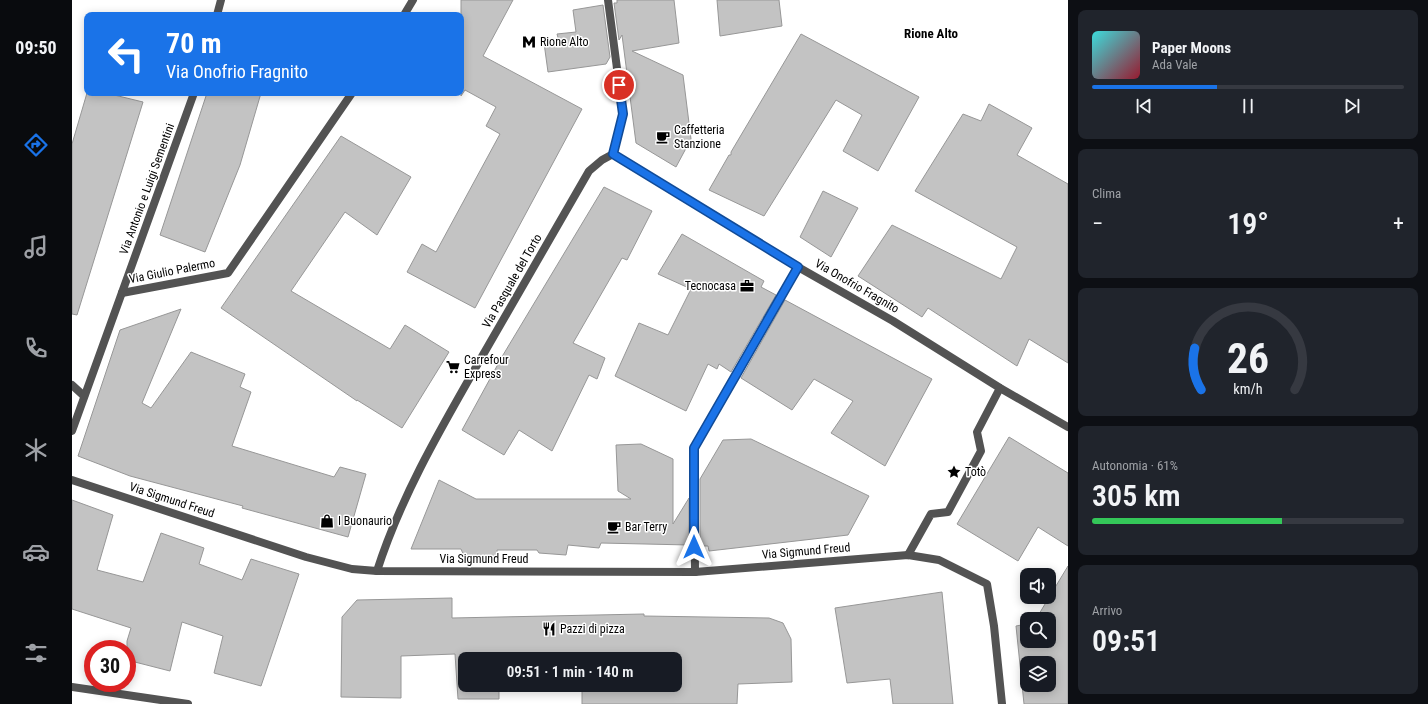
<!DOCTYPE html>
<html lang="it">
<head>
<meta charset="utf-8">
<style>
  :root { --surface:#171b24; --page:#20242c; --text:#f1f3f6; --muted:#9ea1a6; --line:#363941; --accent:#1a73e8 }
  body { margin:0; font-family:"Roboto Condensed",sans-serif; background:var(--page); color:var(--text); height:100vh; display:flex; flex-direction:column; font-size:15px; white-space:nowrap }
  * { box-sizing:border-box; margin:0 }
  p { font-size:13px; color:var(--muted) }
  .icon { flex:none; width:22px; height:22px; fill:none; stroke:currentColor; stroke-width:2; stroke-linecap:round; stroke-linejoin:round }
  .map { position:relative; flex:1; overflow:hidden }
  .drawer { display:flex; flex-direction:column; gap:10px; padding:10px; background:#0d0f14; width:360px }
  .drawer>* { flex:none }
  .top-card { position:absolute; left:12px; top:12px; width:380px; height:84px; border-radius:8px; box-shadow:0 2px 10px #0003; background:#1a73e8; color:#fff; overflow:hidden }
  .fabs { position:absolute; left:948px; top:568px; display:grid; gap:8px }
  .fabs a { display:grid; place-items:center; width:36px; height:36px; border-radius:8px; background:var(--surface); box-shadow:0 2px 10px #0003; font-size:20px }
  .speed { position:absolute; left:12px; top:640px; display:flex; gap:8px; font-size:20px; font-weight:700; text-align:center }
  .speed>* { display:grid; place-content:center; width:52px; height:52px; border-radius:50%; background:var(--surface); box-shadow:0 2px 10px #0003; line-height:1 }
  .speed .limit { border:6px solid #d22; background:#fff; color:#111 }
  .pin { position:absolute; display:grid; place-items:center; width:34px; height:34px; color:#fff; margin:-17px; border:2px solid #fff; border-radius:50%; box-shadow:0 1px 4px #0007 }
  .me { position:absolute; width:44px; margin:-22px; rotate:0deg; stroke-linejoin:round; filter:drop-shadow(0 0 3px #0008) }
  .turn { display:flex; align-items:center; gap:14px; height:84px; padding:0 16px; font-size:18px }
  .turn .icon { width:52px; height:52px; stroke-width:2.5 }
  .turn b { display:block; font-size:28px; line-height:34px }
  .big { font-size:30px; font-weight:600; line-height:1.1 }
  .drawer .widget { flex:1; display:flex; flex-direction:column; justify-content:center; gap:6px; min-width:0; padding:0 14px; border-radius:8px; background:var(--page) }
  .drawer .dial { align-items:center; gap:0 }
  .dial svg { height:104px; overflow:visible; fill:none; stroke:var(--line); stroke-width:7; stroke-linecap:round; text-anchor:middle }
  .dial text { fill:var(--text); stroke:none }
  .song { display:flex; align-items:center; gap:12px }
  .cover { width:48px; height:48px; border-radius:6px; background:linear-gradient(135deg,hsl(180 70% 55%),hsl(350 70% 35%)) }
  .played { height:4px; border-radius:2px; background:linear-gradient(90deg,var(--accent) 40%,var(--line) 40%) }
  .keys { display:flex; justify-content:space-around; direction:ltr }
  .heat { display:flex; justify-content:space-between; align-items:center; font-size:22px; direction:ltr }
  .charge { height:6px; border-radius:3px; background:linear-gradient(90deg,#34c759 61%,var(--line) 0) }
  .trip { position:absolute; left:386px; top:652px; width:224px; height:40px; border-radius:8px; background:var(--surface); box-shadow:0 2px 10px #0003; font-weight:600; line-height:40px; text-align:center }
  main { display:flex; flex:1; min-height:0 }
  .tab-bar { display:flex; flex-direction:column; width:72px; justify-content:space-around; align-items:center; background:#090b0e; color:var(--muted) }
  .tab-bar .icon { width:28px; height:28px }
  .tab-bar .active { color:var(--accent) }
  .tab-bar b { font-size:18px; color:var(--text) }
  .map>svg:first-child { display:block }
  .building { fill:#c3c3c3; stroke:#979797; fill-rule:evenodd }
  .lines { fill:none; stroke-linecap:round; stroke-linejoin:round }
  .street { stroke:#535353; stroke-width:8 }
  .route-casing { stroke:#114b97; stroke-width:10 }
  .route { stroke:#1a73e8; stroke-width:7 }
  .labels { text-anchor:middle; stroke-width:3; stroke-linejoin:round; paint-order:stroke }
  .poi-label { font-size:12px; fill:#000; stroke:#fff; text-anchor:start }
  .street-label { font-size:12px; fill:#000; stroke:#fff }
  .neighbourhood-label { font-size:13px; font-weight:bold; fill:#000; stroke:#fff }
</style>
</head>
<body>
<main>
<nav class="tab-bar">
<b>09:50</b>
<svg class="icon active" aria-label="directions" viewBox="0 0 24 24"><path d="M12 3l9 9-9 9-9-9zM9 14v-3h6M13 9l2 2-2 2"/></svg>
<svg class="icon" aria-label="music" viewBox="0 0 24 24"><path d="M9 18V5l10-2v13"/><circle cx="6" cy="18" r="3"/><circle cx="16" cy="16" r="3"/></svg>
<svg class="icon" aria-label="phone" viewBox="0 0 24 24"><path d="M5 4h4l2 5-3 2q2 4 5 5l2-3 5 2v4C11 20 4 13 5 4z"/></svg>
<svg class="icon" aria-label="climate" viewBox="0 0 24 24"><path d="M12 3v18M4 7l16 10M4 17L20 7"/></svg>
<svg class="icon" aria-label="car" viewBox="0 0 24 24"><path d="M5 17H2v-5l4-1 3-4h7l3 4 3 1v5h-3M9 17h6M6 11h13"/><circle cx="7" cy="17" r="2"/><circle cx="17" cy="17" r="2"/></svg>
<svg class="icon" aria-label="filters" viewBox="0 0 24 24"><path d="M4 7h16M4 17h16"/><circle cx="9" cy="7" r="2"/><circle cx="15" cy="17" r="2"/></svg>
</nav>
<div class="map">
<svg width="996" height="704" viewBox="0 0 996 704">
  <rect width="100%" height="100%" fill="#fff"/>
  <!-- building -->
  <g class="building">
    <path d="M 389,0 L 441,0 L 411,56 L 510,109 L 403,308 L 335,272 L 350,244 L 364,252 L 428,134 L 414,126 L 424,107 L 393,90 L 389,96 Z"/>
    <path d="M 545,0 L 602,0 L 607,43 L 560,51 L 611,75 L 619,139 L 604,167 L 564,143 L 550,35 L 547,40 L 542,3 L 545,3 Z"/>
    <path d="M 645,0 L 707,0 L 710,26 L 648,36 Z"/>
    <path d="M 531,5 L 538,57 L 534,64 L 476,72 L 472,43 L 487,41 L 485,34 L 504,32 L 501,10 Z"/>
    <path d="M 729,34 L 847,97 L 806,171 L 771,151 L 790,115 L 764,100 L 692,216 L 637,190 L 657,155 L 659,155 L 659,152 Z"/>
    <path d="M 15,93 L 34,93 L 71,102 L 5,315 L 0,314 L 0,144 Z"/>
    <path d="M 135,93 L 189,93 L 168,165 L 133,252 L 88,235 Z"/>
    <path d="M 917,104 L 960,128 L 945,155 L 996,184 L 996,363 L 957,339 L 945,366 L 856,308 L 850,317 L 786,276 L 820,225 L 929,279 L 945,247 L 843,191 L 891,114 L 909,121 Z"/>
    <path d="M 269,136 L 339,177 L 305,235 L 273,212 L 219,291 L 318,349 L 333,325 L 377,352 L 330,428 L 285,400 L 285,401 L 149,308 Z"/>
    <path d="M 532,187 L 580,211 L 555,260 L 550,258 L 501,343 L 533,358 L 525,379 L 517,375 L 480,451 L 447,430 L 432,455 L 390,430 L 431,355 Z"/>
    <path d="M 751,191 L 786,208 L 759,257 L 728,237 Z"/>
    <path d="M 610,234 L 692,281 L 689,287 L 704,295 L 659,372 L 647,364 L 645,369 L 636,364 L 614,411 L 543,376 L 567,323 L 596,335 L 619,289 L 586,274 Z"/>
    <path d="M 713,300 L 860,379 L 813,466 L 759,433 L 781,401 L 742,379 L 720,410 L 669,378 Z"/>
    <path d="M 109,309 L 70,403 L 79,408 L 119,352 L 173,374 L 168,387 L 179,392 L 160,446 L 262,477 L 268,467 L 294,474 L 276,537 L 170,508 L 171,506 L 58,476 L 6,456 L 48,330 Z"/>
    <path d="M 937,437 L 996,473 L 996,546 L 966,527 L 946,561 L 885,524 Z"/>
    <path d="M 679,439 L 797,496 L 776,535 L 637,551 L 636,546 L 628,546 L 628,479 L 651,440 Z"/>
    <path d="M 569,444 L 601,459 L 601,524 L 617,498 L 617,545 L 529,543 L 527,548 L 496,545 L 494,555 L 467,553 L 465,550 L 425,550 L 426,556 L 392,556 L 389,549 L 339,549 L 367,480 L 404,499 L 559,499 L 546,491 L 544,445 Z"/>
    <path d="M 0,500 L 41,515 L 25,570 L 71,582 L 89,533 L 132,548 L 127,564 L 170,580 L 179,559 L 227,574 L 189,686 L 142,673 L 151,636 L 110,622 L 98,671 L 55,660 L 55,641 L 59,628 L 0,609 Z"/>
    <path d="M 996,566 L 996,704 L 952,704 L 944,626 L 955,624 L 955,641 L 977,641 L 977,619 L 964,619 ZM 955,663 L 977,663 L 977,685 L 955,685 Z"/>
    <path d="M 870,592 L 881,704 L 821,704 L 818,679 L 775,683 L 763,608 Z"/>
    <path d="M 380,598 L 380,618 L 572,614 L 572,616 L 697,618 L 711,623 L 719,639 L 720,682 L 666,684 L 665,704 L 510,704 L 510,685 L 603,685 L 603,659 L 393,659 L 393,685 L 427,685 L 427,699 L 386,699 L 383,654 L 329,656 L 329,698 L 269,697 L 270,617 L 285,600 Z"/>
  </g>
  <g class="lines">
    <!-- street -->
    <g class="street">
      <path d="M 145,15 L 149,0"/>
      <path d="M 332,15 L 341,0"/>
      <path d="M 541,154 L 726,267 L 821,321 L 928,388 L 996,427"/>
      <path d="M 50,293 L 156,273 L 280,93"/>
      <path d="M 0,385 L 12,396"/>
      <path d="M 0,431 L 122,93"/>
      <path d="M 0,480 L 234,557 L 280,569 L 305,571 L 623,572 L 836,555 L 867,560 L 915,584 L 922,626 L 930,704"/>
      <path d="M 836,555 L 859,514 L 876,512 L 909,451 L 905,432 L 928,388"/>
      <path d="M 305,571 C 329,496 369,428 408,360 C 445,297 481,234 517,171 L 530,160 L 541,154 L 551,114 L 536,0"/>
      <path d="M 623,572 L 622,448 L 726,267"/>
      <path d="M 0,687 L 116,704"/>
    </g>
  </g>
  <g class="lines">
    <!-- route casing -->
    <g class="route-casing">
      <path id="route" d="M 547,85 L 551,114 L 541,154 L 726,267 L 622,448 L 622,547"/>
    </g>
    <!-- route -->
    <use href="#route" class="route"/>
  </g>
  <!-- icons -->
  <defs>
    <g id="metro-bare" transform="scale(1.08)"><path d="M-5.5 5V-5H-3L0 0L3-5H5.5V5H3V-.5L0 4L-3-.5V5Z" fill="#000" stroke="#fff" stroke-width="2.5" paint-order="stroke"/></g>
    <g id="cafe-bare" transform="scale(1.08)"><path d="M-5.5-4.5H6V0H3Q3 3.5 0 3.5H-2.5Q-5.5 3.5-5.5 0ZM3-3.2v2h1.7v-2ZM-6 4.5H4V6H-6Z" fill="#000" stroke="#fff" stroke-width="2.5" paint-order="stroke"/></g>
    <g id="office-bare" transform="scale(1.08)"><path d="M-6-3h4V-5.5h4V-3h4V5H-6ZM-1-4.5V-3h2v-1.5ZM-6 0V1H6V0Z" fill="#000" stroke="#fff" stroke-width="2.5" paint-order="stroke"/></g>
    <g id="supermarket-bare" transform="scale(1.08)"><path d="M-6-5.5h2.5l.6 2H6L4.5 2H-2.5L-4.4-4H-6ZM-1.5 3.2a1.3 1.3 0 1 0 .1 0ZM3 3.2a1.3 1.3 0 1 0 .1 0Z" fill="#000" stroke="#fff" stroke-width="2.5" paint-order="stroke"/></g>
    <g id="sight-bare" transform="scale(1.08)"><path d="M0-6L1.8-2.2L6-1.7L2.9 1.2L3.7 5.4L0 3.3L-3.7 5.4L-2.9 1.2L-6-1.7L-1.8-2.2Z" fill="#000" stroke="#fff" stroke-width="2.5" paint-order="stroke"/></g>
    <g id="shop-bare" transform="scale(1.08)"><path d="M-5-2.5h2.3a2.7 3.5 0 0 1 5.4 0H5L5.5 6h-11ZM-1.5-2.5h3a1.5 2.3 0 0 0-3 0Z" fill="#000" stroke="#fff" stroke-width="2.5" paint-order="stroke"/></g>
    <g id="restaurant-bare" transform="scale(1.08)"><path d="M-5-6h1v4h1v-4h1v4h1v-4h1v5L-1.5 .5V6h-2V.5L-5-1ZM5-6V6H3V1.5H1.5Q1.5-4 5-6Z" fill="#000" stroke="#fff" stroke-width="2.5" paint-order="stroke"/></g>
  </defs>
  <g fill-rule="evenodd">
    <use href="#metro-bare" x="457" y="42"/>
    <use href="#cafe-bare" x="591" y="137"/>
    <use href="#office-bare" x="675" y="286"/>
    <use href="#supermarket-bare" x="381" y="367"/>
    <use href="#sight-bare" x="882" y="472"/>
    <use href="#shop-bare" x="255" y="521"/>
    <use href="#cafe-bare" x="542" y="527"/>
    <use href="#restaurant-bare" x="477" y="629"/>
  </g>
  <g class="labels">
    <!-- poi labels -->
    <g class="poi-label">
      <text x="468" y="46">Rione Alto</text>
      <text x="602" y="134">Caffetteria<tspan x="602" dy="14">Stanzione</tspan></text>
      <text x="664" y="290" text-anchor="end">Tecnocasa</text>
      <text x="392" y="364">Carrefour<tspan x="392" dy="14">Express</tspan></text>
      <text x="893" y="476">Totò</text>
      <text x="266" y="525">I Buonaurio</text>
      <text x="553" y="531">Bar Terry</text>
      <text x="488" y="633">Pazzi di pizza</text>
    </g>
    <!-- street labels -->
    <g class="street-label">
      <text transform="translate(75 189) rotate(-70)" y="4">Via Antonio e Luigi Sementini</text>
      <text transform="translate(100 271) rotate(-11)" y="4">Via Giulio Palermo</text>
      <text transform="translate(440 281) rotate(-60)" y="4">Via Pasquale del Torto</text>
      <text transform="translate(785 286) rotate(30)" y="4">Via Onofrio Fragnito</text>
      <text transform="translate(100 500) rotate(18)" y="4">Via Sigmund Freud</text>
      <text transform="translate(734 551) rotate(-5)" y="4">Via Sigmund Freud</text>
      <text x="412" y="563">Via Sigmund Freud</text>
    </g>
    <!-- neighbourhood labels -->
    <g class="neighbourhood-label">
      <text x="859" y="38">Rione Alto</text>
    </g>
  </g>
</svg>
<div class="fabs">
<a><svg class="icon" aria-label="sound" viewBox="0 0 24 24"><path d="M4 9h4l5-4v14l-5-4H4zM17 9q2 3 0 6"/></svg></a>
<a><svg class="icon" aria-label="search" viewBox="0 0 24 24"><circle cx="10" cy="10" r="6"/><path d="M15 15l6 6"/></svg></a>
<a><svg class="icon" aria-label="layers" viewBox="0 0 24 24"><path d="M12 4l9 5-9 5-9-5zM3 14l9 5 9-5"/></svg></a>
</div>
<div class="speed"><div class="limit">30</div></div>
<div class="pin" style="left:547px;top:85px;background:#d93025"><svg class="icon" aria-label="arrive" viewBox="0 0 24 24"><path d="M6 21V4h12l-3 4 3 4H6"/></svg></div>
<svg class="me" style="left:622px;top:547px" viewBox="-20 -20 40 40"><path d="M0-17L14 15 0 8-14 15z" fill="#1a73e8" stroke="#fff" stroke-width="4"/></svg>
<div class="trip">09:51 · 1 min · 140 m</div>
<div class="top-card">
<div class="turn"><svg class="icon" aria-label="left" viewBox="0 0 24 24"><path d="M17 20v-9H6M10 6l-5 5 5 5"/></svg><div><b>70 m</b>Via Onofrio Fragnito</div></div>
</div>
</div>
<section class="drawer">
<div class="widget">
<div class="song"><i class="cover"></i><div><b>Paper Moons</b><p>Ada Vale</p></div></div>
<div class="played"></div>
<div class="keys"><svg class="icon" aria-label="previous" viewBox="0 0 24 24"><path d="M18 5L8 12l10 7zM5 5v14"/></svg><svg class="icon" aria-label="pause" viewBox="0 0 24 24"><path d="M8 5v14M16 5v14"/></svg><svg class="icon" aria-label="next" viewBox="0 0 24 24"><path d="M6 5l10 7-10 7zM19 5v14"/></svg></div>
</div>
<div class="widget"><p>Clima</p>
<div class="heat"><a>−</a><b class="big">19°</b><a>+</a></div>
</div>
<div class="widget dial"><svg viewBox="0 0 100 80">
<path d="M14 69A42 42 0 1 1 86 69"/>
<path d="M14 69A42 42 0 0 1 9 37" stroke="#1a73e8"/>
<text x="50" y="56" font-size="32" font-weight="700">26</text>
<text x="50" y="72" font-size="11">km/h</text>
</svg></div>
<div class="widget"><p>Autonomia · 61%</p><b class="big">305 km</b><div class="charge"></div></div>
<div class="widget"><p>Arrivo</p><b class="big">09:51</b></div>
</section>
</main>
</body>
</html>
